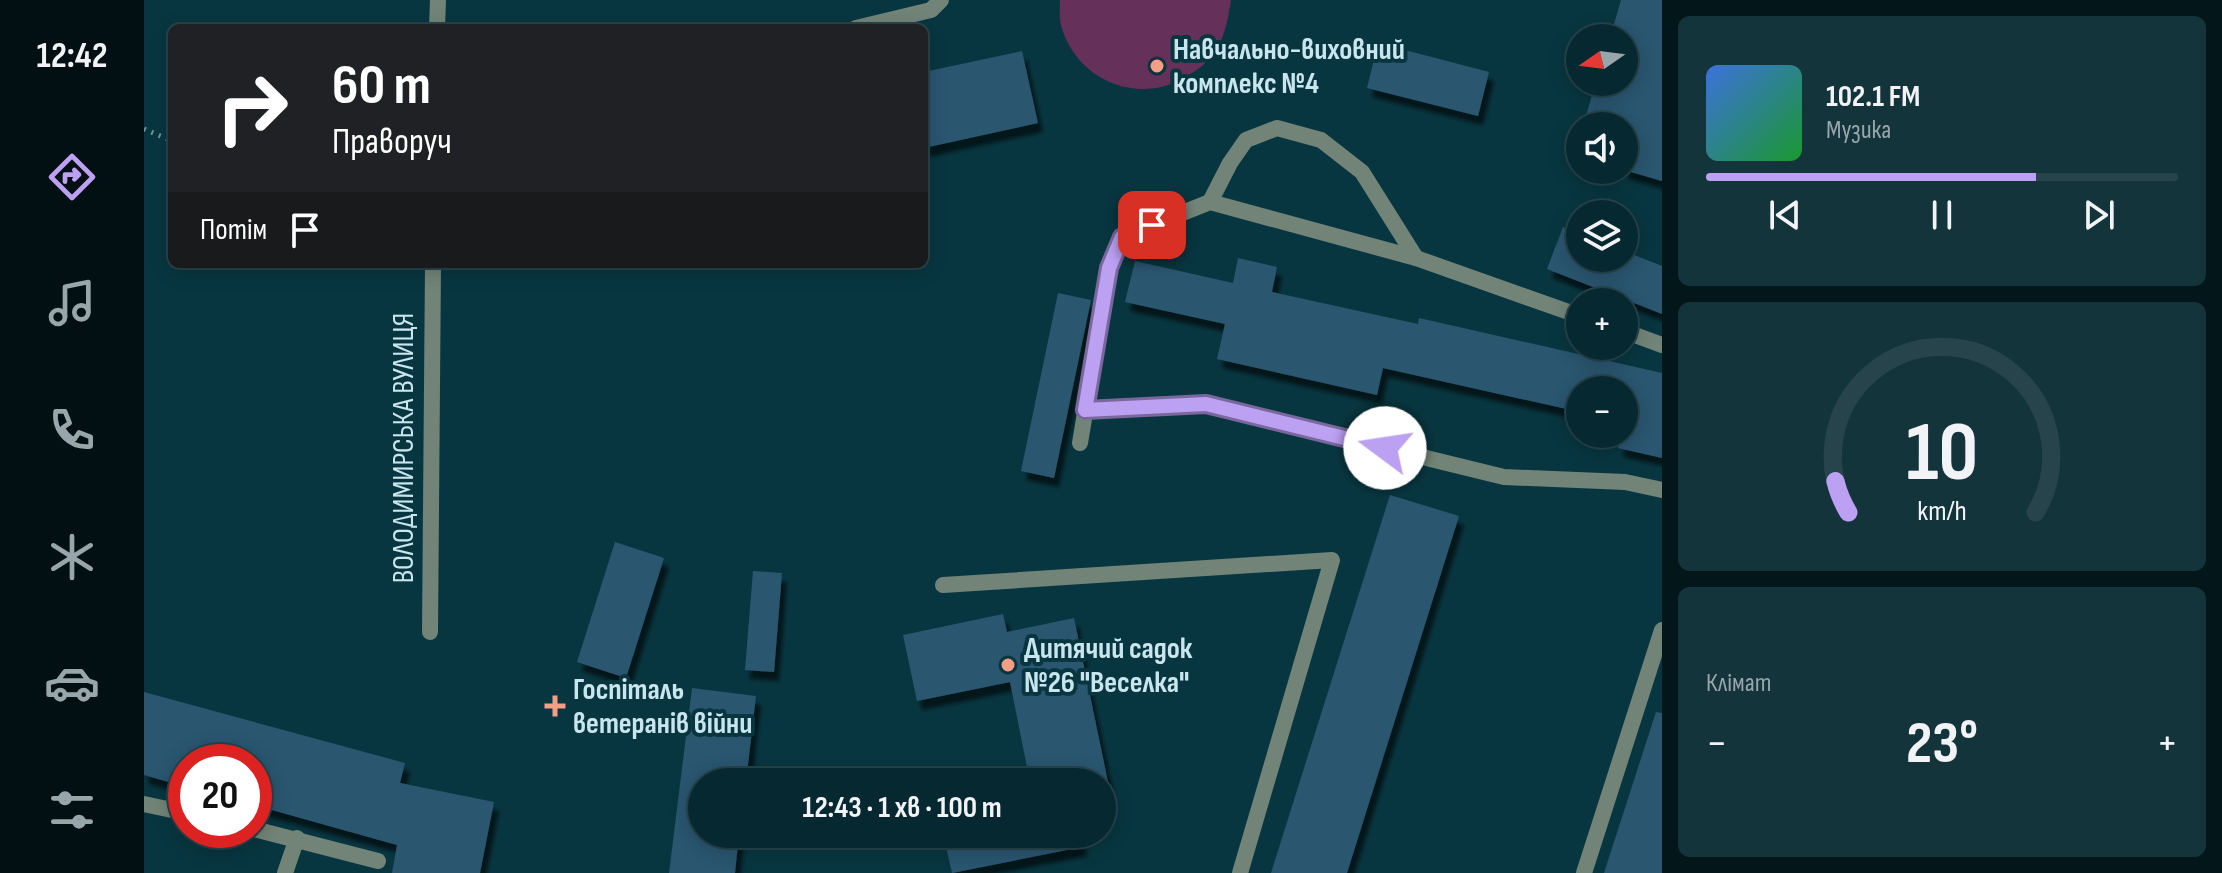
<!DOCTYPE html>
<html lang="uk">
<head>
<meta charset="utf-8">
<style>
  :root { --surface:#062830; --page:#14343c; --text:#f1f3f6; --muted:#98a6ab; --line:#27444c; --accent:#bca0f2 }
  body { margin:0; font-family:"Sofia Sans Condensed",sans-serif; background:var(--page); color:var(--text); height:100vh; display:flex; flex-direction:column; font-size:30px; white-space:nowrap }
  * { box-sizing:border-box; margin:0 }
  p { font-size:26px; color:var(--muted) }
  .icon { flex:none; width:44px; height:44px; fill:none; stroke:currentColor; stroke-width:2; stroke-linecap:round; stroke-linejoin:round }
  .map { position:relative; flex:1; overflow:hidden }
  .panel { display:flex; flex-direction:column; gap:16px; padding:16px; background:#03161a; width:560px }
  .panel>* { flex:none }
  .guide { position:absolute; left:24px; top:24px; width:760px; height:244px; border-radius:12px; box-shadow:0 4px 20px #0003,0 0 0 2px var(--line); background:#202124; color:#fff; overflow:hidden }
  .needle { width:52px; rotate:256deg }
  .tools { position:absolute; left:1422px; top:24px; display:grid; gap:16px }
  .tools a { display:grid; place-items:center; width:72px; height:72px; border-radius:50%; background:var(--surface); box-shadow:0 4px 20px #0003,0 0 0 2px var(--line); font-size:40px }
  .speed { position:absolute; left:24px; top:744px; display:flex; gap:16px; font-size:40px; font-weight:700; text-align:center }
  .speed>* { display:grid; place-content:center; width:104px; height:104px; border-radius:50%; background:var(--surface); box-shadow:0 4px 20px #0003,0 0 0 2px var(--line); line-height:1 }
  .speed .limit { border:12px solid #d22; background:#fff; color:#111 }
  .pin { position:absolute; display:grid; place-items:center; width:68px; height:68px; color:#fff; margin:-34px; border-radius:16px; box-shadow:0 4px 12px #0006 }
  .me { position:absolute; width:88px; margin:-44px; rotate:284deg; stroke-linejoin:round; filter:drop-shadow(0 0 6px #0008) }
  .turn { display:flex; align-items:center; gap:28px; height:168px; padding:0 32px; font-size:36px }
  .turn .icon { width:104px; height:104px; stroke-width:2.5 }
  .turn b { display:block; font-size:56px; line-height:68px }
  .then { display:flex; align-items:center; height:76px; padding:0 32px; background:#0003; gap:16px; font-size:30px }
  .big { font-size:60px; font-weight:700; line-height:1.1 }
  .panel .card { flex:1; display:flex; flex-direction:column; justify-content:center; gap:12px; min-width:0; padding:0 28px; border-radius:12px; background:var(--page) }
  .panel .dial { align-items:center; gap:0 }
  .dial svg { height:208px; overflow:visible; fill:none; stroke:var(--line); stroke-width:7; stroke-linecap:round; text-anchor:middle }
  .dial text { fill:var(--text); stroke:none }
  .song { display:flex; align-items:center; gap:24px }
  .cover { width:96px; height:96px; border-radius:12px; background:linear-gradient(135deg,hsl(220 70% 55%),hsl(130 70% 35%)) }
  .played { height:8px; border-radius:4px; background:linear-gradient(90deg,var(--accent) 70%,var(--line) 70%) }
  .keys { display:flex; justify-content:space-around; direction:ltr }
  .heat { display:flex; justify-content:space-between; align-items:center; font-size:44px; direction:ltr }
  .trip { position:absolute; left:544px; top:768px; width:428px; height:80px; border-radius:40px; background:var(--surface); box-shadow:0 4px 20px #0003,0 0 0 2px var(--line); font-weight:700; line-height:80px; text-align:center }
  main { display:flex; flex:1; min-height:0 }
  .tabs { display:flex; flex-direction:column; width:144px; justify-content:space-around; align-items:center; background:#021013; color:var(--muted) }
  .tabs .icon { width:56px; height:56px }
  .tabs .on { color:var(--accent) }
  .tabs b { font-size:36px; color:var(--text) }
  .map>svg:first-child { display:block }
  .green { fill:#653059 }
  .building { fill:#2c566f; filter:url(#shadow) }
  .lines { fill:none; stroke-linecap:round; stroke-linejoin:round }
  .path { stroke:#6c919a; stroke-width:5; stroke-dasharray:2 6; stroke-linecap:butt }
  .lane { stroke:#728478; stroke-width:16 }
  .street { stroke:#728478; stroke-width:16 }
  .route-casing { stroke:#7a689d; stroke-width:20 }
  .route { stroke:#bca0f2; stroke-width:14 }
  .poi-dot { fill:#f49e86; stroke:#083640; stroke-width:3 }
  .labels { text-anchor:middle; stroke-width:8; stroke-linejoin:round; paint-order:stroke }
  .poi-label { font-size:30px; font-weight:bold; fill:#c9e5ed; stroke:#083640; text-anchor:start }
  .street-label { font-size:30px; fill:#c9e5ed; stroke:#083640 }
</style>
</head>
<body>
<main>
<nav class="tabs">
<b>12:42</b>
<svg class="icon on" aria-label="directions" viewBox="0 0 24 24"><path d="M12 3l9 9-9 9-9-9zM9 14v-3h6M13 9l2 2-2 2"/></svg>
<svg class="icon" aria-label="music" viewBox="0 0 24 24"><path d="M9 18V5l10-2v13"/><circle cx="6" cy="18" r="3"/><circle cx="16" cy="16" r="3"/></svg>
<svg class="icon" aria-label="phone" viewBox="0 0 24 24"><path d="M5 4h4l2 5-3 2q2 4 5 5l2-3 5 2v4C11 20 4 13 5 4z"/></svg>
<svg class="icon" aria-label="climate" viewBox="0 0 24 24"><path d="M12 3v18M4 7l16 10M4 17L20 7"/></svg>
<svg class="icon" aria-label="car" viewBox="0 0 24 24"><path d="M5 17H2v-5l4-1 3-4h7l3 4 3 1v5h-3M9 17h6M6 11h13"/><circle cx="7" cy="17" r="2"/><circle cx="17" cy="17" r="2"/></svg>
<svg class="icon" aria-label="filters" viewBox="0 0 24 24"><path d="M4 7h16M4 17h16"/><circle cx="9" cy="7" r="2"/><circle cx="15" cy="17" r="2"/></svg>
</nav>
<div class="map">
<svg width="1518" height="873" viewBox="0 0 1518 873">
  <defs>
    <filter id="shadow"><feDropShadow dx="5" dy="9" stdDeviation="2" flood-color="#0009"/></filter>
  </defs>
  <rect width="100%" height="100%" fill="#083640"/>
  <!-- green -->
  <path class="green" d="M 916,0 L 1087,0 C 1084,17 1082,32 1074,47 C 1066,62 1052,71 1038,79 C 990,105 931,78 917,25 C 915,17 916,8 916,0 Z"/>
  <!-- building -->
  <g class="building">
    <path d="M 1477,0 L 1518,0 L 1518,181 L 1480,170 L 1480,126 L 1439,126 L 1452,82 L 1480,82 L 1480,38 L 1466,38 Z"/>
    <path d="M 1234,43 L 1345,72 L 1334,116 L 1223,88 Z"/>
    <path d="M 878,51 L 894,123 L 780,148 L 780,72 Z"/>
    <path d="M 1419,227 L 1436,234 L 1436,258 L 1480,258 L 1480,251 L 1518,266 L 1518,314 L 1403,269 Z"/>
    <path d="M 1094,258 L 1133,267 L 1128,292 L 1274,324 L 1275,318 L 1518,373 L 1518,458 L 1474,448 L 1478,434 L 1480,434 L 1480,390 L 1436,390 L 1436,412 L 1239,368 L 1233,395 L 1073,359 L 1081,324 L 981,302 L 991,261 L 1089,283 Z"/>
    <path d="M 914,293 L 947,300 L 910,478 L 877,471 Z"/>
    <path d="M 1246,495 L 1315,516 L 1203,873 L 1127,873 Z"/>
    <path d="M 471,542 L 520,558 L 482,678 L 433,662 Z"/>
    <path d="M 609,571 L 638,573 L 630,672 L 601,670 Z"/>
    <path d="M 859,614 L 863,632 L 930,618 L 964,782 L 886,782 L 866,682 L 773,701 L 759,635 Z"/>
    <path d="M 548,688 L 612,696 L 602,782 L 558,782 L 558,834 L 595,834 L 591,873 L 525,873 Z"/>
    <path d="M 0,692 L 261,763 L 256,783 L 350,802 L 336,873 L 248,873 L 253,845 L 110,805 L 110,762 L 42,762 L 42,787 L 0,775 Z"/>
    <path d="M 1512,712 L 1518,713 L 1518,873 L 1460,873 Z"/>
    <path d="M 799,834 L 936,834 L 938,847 L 808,873 Z"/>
  </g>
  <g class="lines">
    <!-- path -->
    <g class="path">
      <path d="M 317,26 L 340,28"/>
      <path d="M 0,129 L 28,141"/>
    </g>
    <!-- lane -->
    <g class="lane">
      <path d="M 712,28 L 787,10 L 797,0"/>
      <path d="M 1066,202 L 1086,163 L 1102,140 L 1133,128 L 1177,140 L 1218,172 L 1272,258"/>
      <path d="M 1480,331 L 1518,345"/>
      <path d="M 941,410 L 1062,404 L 1360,477 L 1481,482 L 1518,490"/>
      <path d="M 936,443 L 965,268 L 978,237 L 1066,202 L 1272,258 L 1436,316"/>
      <path d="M 799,585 L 1188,560 L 1096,873"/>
      <path d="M 0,804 L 42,813"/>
      <path d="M 110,829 L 234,861"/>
      <path d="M 141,873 L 153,838"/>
      <path d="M 1440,873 L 1518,630"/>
    </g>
    <!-- street -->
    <g class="street">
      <path d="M 293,28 L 294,0"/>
      <path d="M 286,632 L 289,264"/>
    </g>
  </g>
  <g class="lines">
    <!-- route casing -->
    <g class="route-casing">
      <path id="route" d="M 1008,225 L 978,237 L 965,268 L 941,410 L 1062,404 L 1241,448"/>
    </g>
    <!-- route -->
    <use href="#route" class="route"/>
  </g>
  <!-- markers -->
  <g class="poi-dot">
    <circle cx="1013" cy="66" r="8"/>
    <circle cx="864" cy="665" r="8"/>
    <path d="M407 694h8v8h8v8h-8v8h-8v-8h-8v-8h8z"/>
  </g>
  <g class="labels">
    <!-- poi labels -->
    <g class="poi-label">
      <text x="1029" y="59">Навчально-виховний<tspan x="1029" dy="34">комплекс №4</tspan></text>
      <text x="880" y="658">Дитячий садок<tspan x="880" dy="34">№26 "Веселка"</tspan></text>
      <text x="429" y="699">Госпіталь<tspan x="429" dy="34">ветеранів війни</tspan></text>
    </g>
    <!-- street labels -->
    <g class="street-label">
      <text transform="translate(259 448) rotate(-90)" y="10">ВОЛОДИМИРСЬКА ВУЛИЦЯ</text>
    </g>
  </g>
</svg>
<div class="tools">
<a><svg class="needle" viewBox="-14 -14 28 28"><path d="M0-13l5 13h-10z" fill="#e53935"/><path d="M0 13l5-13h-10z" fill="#98a6ab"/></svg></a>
<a><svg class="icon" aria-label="sound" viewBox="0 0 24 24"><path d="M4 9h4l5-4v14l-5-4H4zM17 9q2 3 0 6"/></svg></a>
<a><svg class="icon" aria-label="layers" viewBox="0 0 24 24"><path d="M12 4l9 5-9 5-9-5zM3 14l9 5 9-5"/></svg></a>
<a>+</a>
<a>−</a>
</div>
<div class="speed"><div class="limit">20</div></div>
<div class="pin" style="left:1008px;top:225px;background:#d93025"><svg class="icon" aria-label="arrive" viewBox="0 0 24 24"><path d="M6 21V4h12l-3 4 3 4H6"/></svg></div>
<svg class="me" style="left:1241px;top:448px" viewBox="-20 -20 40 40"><circle r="19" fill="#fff"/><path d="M0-13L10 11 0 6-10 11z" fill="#bca0f2"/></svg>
<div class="trip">12:43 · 1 хв · 100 m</div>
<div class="guide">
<div class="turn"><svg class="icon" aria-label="right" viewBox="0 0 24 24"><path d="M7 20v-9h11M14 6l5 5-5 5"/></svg><div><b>60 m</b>Праворуч</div></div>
<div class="then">Потім<svg class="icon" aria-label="arrive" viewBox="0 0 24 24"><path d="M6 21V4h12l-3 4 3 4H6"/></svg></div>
</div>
</div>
<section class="panel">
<div class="card">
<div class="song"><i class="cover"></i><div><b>102.1 FM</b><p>Музика</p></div></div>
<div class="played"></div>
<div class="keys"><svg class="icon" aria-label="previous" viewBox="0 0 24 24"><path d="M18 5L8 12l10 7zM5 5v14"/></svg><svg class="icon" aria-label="pause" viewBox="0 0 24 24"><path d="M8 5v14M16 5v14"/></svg><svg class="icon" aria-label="next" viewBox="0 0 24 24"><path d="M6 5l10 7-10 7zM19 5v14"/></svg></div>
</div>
<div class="card dial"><svg viewBox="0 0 100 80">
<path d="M14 69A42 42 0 1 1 86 69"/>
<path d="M14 69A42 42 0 0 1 9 57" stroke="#bca0f2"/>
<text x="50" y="56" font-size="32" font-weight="700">10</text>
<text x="50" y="72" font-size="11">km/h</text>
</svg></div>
<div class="card"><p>Клімат</p>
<div class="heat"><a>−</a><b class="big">23°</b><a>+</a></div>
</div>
</section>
</main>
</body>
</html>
